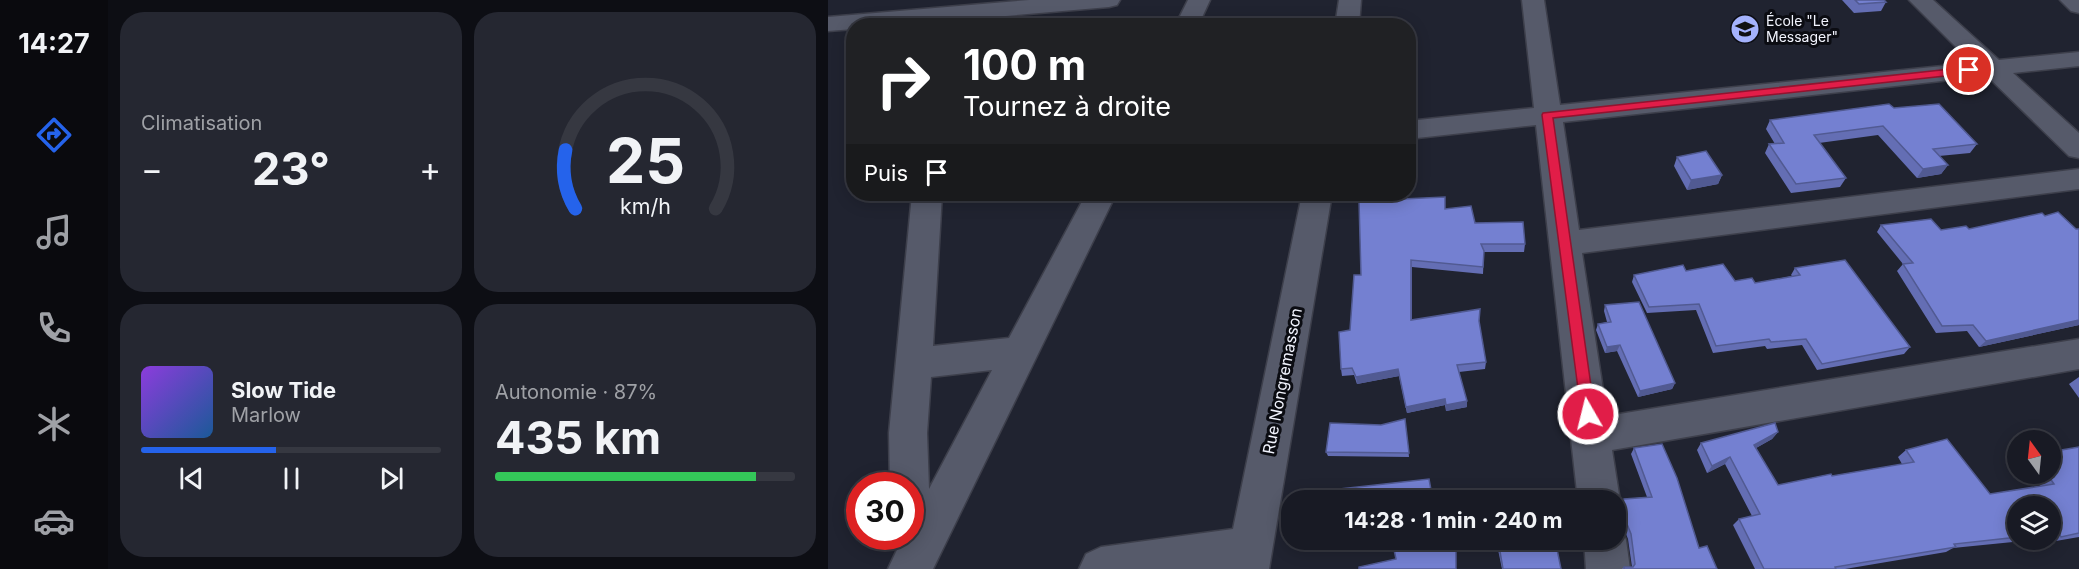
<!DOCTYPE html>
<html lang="fr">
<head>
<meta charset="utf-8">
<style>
  :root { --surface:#181a24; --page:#252731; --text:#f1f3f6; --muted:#9fa1a6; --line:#363841; --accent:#2563eb }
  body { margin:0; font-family:Inter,sans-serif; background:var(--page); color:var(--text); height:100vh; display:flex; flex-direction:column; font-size:22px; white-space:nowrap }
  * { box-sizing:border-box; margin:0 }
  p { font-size:20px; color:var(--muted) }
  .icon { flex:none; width:33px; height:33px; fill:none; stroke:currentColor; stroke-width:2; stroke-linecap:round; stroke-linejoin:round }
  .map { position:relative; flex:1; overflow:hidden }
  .sheet { display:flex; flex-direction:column; gap:12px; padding:12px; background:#0d0e14; width:720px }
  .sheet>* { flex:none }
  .top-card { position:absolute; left:18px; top:18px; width:570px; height:183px; border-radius:24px; box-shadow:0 3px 15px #0003,0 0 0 2px var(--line); background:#202124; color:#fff; overflow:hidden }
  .needle { width:39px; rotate:345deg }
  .buttons { position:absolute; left:1179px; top:430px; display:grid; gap:12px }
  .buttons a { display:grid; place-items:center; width:54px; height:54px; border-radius:50%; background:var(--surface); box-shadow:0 3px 15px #0003,0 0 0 2px var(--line); font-size:30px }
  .speed { position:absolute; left:18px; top:472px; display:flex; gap:12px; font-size:30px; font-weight:700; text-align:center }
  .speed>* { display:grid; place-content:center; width:78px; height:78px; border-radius:50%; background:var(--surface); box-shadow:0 3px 15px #0003,0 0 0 2px var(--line); line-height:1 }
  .speed .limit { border:9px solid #d22; background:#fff; color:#111 }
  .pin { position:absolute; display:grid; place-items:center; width:51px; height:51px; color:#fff; margin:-26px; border:3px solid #fff; border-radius:50%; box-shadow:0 2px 6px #0007 }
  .me { position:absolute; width:66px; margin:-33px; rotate:352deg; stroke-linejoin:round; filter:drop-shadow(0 0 4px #0008) }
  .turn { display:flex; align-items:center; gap:21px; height:126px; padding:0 18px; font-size:27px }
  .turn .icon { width:78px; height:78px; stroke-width:2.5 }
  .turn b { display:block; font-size:42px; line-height:51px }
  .then { display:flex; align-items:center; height:57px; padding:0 18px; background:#0003; gap:12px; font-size:22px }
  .big { font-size:45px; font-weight:700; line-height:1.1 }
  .sheet .card { flex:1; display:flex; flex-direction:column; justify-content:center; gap:9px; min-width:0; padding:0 21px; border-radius:24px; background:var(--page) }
  .sheet .dial { align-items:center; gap:0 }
  .dial svg { height:156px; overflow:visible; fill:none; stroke:var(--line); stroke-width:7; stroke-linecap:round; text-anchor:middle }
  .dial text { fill:var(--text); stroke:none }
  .song { display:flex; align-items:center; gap:18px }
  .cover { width:72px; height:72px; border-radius:9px; background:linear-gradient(135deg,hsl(270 70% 55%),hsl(210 70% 35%)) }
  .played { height:6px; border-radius:3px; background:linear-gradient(90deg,var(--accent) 45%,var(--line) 45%) }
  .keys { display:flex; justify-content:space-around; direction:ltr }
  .heat { display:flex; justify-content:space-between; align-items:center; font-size:33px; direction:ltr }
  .charge { height:9px; border-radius:4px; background:linear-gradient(90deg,#34c759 87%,var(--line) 0) }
  .sheet .tiles { flex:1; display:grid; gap:12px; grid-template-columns:repeat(2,1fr) }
  .trip { position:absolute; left:453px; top:490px; width:345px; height:60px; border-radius:24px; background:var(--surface); box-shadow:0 3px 15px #0003,0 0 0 2px var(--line); font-weight:700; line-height:60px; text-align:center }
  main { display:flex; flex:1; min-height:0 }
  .tabs { display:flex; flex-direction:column; width:108px; justify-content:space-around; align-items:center; background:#0a0a0e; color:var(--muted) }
  .tabs .icon { width:42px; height:42px }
  .tabs .active { color:var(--accent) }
  .tabs b { font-size:27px; color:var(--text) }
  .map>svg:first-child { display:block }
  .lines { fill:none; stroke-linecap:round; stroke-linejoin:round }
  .minor-casing { stroke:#3d3f4b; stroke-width:3 }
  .minor { fill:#565a6a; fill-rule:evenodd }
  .wall { fill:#646eb4 }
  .shaded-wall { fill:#515a92 }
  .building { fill:#7480d1; stroke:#515a92; stroke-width:1.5 }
  .route { fill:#e11d48; stroke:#92132f; stroke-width:1.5 }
  .labels { text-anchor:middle; stroke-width:6; stroke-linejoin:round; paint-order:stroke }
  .far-poi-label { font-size:14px; fill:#f2f4fe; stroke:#0b0c12; text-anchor:start }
  .street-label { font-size:16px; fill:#f2f4fe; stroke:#0b0c12 }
</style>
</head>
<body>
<main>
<nav class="tabs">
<b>14:27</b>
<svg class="icon active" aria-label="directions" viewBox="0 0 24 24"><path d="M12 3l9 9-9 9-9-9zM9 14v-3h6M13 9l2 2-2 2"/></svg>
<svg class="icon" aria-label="music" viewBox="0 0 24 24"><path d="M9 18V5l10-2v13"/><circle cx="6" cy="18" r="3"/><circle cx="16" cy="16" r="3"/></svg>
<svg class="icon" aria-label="phone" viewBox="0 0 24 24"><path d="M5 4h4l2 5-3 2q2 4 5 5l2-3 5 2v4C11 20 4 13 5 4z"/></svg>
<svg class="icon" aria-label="climate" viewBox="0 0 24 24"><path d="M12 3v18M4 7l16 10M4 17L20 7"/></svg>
<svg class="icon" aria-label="car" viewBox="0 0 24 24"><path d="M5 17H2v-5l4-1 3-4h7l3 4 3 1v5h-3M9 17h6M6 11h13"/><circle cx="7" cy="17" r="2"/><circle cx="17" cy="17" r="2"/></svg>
</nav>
<section class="sheet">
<div class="tiles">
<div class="card"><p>Climatisation</p>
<div class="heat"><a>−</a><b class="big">23°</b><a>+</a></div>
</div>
<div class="card dial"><svg viewBox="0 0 100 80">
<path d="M14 69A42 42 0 1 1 86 69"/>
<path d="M14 69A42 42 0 0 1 9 39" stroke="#2563eb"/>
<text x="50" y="56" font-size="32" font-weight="700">25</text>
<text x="50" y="72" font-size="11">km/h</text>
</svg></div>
<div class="card">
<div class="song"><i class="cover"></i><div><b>Slow Tide</b><p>Marlow</p></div></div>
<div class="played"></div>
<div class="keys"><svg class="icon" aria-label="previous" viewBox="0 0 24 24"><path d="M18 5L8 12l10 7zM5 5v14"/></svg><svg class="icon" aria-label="pause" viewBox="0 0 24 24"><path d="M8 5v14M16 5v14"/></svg><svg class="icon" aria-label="next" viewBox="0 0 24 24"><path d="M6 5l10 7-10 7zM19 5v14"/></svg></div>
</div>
<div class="card"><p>Autonomie · 87%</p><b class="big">435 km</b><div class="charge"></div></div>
</div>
</section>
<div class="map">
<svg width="1251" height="569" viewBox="0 0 1251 569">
  <rect width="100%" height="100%" fill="#202330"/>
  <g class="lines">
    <!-- minor casing -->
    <g class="minor-casing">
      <g id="minor">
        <path d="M 201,0 L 292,0 L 289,5 L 281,7 L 63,26 L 26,26 L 26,29 L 0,31 L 0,17 Z"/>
        <path d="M 360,0 L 382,0 L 370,26 L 347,26 Z"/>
        <path d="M 511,0 L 533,0 L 531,26 L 507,26 Z"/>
        <path d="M 694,0 L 716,0 L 732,105 L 1144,63 L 1081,0 L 1105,0 L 1171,60 L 1251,52 L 1251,66 L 1185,73 L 1251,133 L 1251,158 L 1241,156 L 1159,76 L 735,122 L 751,230 L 1251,169 L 1251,189 L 754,253 L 779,416 L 1251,339 L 1251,369 L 784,450 L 792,501 L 788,511 L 788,501 L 750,501 L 708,125 L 580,139 L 580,121 L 706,108 Z"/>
        <path d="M 1232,0 L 1251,0 L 1251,13 L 1243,11 Z"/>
        <path d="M 84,194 L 114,194 L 105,346 L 181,338 L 258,194 L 288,194 L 105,569 L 60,569 L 75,537 L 82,537 L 82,524 L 95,500 L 82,505 L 82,486 L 62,486 L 61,433 ZM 164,370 L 101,489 L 99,433 L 103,377 Z"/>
        <path d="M 474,194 L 504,194 L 441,569 L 251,569 L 258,554 L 273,547 L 405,529 Z"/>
        <path d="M 788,523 L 792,525 L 798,540 L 802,569 L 758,569 L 756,540 L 788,540 Z"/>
      </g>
    </g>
    <!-- minor -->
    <use href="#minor" class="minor"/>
  </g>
  <!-- wall -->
  <g class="wall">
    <path d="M 1014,0 L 1056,0 L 1058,2 L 1053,11 L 1026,13 Z"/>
    <path d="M 1066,108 L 1149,144 L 1142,153 L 1111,156 L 1120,165 L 1113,174 L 1089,178 L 1050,135 L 991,143 L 1018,178 L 1012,187 L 963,193 L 937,153 L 941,144 L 947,144 L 938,129 L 942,120 Z"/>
    <path d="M 849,157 L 894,175 L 890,184 L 859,190 L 846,166 Z"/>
    <path d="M 617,209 L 697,244 L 696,252 L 656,252 L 655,274 L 584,267 L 584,320 L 651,322 L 658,362 L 657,369 L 631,372 L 639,401 L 639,407 L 618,411 L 617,405 L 579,413 L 571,376 L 529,384 L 526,375 L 514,376 L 513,369 L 522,330 L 533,275 Z"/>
    <path d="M 1217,216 L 1248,229 L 1251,229 L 1251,325 L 1151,347 L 1139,331 L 1108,333 L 1069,271 L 1075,264 L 1049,232 L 1053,225 L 1113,230 L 1141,229 Z"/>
    <path d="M 967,268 L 1082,347 L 1076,354 L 989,370 L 974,345 L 939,349 L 937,346 L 885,353 L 868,310 L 819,313 L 804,282 L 806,275 L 858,271 L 907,281 L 927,283 L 964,276 L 963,275 Z"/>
    <path d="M 777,305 L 847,383 L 844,389 L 810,397 L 789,351 L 777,353 L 768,330 L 770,324 L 779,322 L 776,311 Z"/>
    <path d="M 1251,377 L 1251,398 L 1241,384 Z"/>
    <path d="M 577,419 L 581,457 L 500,456 L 498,452 L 553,425 Z"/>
    <path d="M 950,432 L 944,439 L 928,448 L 950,485 L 1074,464 L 1070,457 L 1078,450 L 1162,494 L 1212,486 L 1204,474 L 1222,474 L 1251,447 L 1251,537 L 1222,542 L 1220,540 L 1222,540 L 1222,507 L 1190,507 L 1190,540 L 1205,540 L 1125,548 L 1118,552 L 1017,569 L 927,569 L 905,525 L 911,519 L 924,516 L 897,464 L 879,473 L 869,450 L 873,443 Z"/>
    <path d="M 806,448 L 871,548 L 889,569 L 794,569 L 796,567 L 804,567 L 800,539 L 794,524 L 789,521 L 788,512 L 790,507 L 792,507 L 796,499 L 819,497 L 803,454 Z"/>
    <path d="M 668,540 L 709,540 L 713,550 L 733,569 L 674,569 Z"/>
  </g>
  <!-- shaded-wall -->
  <g class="shaded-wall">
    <path d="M 1120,165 L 1113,174 L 1089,178 L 1095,169 Z"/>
    <path d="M 894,175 L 890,184 L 859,190 L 863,180 Z"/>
    <path d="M 1251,320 L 1251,325 L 1151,347 L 1158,341 Z"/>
    <path d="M 792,345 L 789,351 L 777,353 L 779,347 Z"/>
    <path d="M 570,369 L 571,376 L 529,384 L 528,377 Z"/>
    <path d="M 847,383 L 844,389 L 810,397 L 812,391 Z"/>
    <path d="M 617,399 L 617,405 L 579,413 L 578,407 Z"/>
    <path d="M 639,401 L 639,407 L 618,411 L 618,405 Z"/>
    <path d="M 950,432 L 944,439 L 921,452 L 926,445 Z"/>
    <path d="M 902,457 L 897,464 L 879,473 L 884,466 Z"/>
  </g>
  <!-- building -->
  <g class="building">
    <path d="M 1027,0 L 1056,0 L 1058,2 L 1031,4 Z"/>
    <path d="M 1061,104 L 1066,108 L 1111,104 L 1149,144 L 1105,149 L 1120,165 L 1095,169 L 1055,126 L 986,135 L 1018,178 L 968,184 L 941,144 L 956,143 L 942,120 Z"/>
    <path d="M 878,151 L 894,175 L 863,180 L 849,157 Z"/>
    <path d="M 617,197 L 617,209 L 643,206 L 647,223 L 695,222 L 697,244 L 653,244 L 656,251 L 655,267 L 583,260 L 583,320 L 652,309 L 651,321 L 658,362 L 629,365 L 639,401 L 618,405 L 617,399 L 578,407 L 570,369 L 528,377 L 524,368 L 513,369 L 511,332 L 522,330 L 526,275 L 533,275 L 531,201 Z"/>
    <path d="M 1230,212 L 1248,229 L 1251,229 L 1251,320 L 1158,341 L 1145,325 L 1114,326 L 1075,264 L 1085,263 L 1053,225 L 1103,219 L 1113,230 L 1138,226 L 1141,229 L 1214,213 L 1217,216 Z"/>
    <path d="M 1017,260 L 1082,347 L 994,364 L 978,339 L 943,342 L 941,339 L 888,346 L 871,304 L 821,307 L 806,275 L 855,265 L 858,271 L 895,264 L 907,281 L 924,278 L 927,283 L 972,275 L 967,268 Z"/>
    <path d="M 811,302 L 847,383 L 812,391 L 792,345 L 779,347 L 770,324 L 783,322 L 777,305 Z"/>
    <path d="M 577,419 L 581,453 L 498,452 L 502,423 L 553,425 Z"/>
    <path d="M 947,423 L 950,432 L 926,445 L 950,485 L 1003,474 L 1004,476 L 1086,462 L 1078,450 L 1119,439 L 1162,494 L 1226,484 L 1219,474 L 1222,474 L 1222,452 L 1251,447 L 1251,533 L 1233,537 L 1231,533 L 1222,534 L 1222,507 L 1190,507 L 1190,537 L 1126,544 L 1128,547 L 1007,567 L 1008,569 L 936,569 L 911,519 L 932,514 L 902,457 L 884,466 L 873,443 Z"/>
    <path d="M 834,444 L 849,478 L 871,548 L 879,546 L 889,569 L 796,569 L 796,567 L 805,567 L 807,564 L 803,534 L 797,519 L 792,516 L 790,507 L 793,507 L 796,499 L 824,497 L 806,448 Z"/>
    <path d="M 601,479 L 605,501 L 503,501 L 503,490 Z"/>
    <path d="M 695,493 L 697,501 L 667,501 Z"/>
    <path d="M 564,540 L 628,540 L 628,569 L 531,569 L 531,567 L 568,559 Z"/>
    <path d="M 670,540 L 709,540 L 713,550 L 729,549 L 733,569 L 675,569 Z"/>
  </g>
  <!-- route -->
  <path class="route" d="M 1141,67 L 1146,70 L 1145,73 L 725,118 L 767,414 L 765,419 L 760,421 L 754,419 L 714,115 L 715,113 Z"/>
  <!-- icons -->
  <defs>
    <g id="school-disc" transform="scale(1.5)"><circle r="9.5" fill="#a4b2fc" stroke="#0b0c12"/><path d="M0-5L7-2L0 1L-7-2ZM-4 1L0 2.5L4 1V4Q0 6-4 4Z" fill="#111"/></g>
  </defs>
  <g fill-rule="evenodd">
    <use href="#school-disc" x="917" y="29"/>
  </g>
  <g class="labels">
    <!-- far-poi labels -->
    <g class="far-poi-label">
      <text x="938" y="26">École "Le<tspan x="938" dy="16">Messager"</tspan></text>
    </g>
    <!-- street labels -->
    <g class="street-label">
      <text transform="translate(454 381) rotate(-79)" y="6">Rue Nongremasson</text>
    </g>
  </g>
</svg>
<div class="buttons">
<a><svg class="needle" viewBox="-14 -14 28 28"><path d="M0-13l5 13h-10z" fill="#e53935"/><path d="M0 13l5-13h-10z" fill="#9fa1a6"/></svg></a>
<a><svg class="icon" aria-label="layers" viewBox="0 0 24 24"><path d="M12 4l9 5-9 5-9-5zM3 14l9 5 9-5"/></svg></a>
</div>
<div class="speed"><div class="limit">30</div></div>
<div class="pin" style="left:1141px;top:70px;background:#d93025"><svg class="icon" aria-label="arrive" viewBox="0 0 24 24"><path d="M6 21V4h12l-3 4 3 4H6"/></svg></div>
<svg class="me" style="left:760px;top:414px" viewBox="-20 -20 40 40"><circle r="17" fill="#e11d48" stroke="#fff" stroke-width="3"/><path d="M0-11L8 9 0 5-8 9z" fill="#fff"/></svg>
<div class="trip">14:28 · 1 min · 240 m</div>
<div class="top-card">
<div class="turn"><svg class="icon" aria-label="right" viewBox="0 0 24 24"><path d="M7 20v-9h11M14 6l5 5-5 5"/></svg><div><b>100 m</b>Tournez à droite</div></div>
<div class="then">Puis<svg class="icon" aria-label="arrive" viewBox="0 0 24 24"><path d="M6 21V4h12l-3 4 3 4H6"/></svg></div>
</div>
</div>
</main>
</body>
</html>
